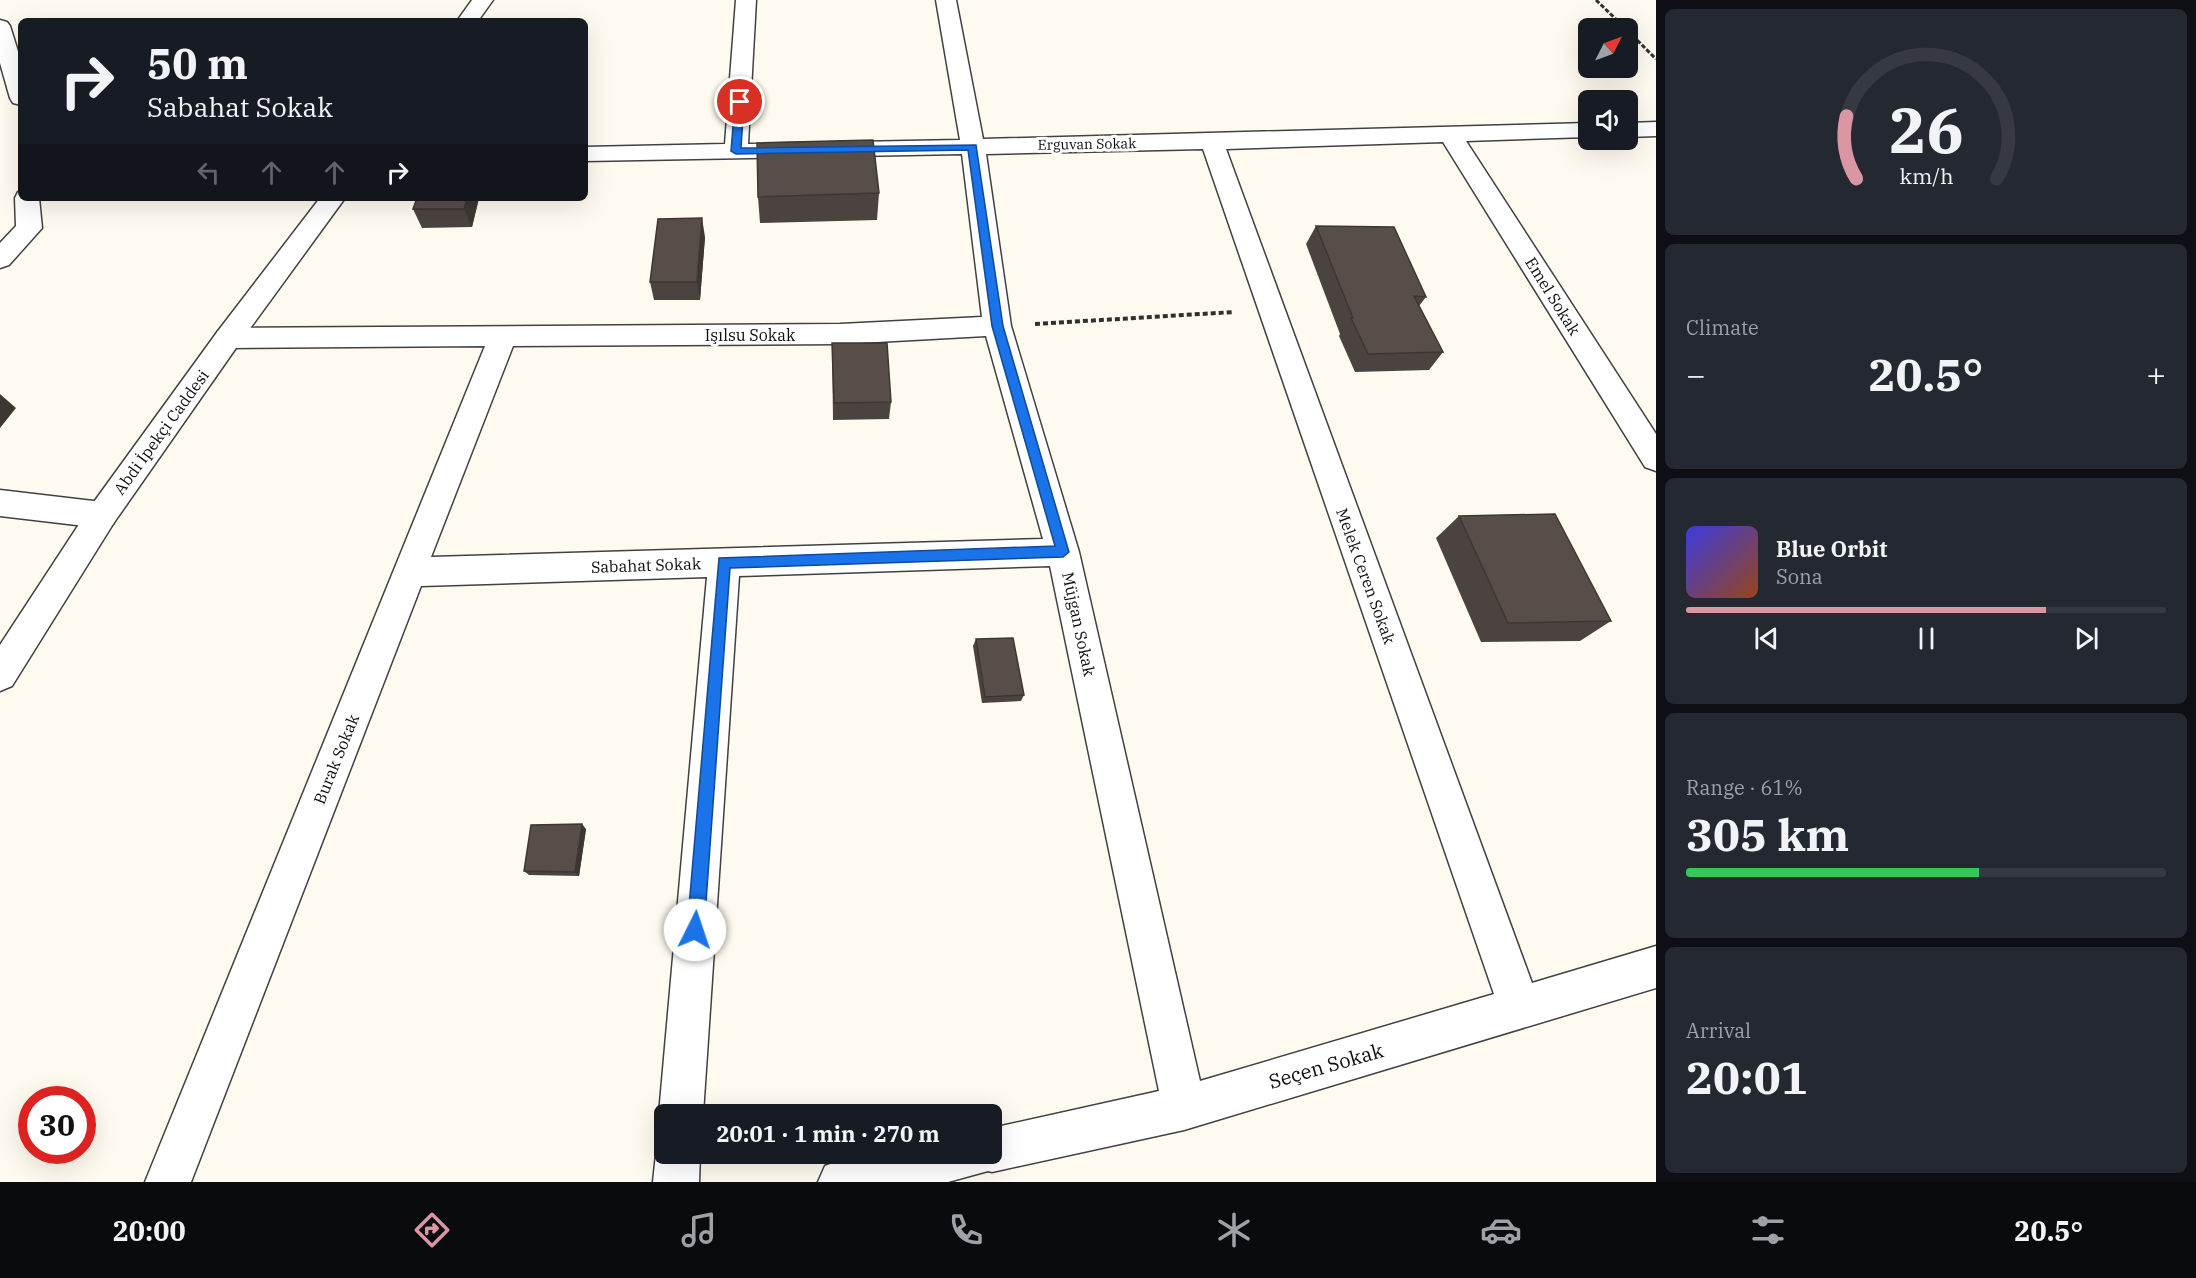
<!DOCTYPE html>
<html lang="en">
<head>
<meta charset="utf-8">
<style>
  :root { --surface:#171b24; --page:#242831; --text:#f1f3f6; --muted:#9ea1a6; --line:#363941; --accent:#db96a4 }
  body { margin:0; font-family:"IBM Plex Serif",serif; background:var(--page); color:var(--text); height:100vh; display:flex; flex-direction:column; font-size:22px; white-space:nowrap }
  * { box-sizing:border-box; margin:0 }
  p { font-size:20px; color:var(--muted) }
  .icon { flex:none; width:33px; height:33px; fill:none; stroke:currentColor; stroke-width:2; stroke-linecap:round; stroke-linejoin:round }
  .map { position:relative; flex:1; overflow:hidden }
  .drawer { display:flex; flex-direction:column; gap:9px; padding:9px; background:#0d0f14; width:540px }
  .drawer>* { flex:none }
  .guide { position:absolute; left:18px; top:18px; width:570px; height:183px; border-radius:9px; box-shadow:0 6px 24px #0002; background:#171b24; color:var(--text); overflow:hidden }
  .needle { width:39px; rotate:48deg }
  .fabs { position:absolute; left:1578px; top:18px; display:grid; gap:12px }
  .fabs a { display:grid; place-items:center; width:60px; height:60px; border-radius:9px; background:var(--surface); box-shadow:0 6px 24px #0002; font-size:30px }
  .speed { position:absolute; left:18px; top:1086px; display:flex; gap:12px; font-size:30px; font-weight:700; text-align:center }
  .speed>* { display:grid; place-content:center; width:78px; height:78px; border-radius:50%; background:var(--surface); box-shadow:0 6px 24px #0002; line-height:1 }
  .speed .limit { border:9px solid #d22; background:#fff; color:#111 }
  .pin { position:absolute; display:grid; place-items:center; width:51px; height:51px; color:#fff; margin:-26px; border:3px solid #fff; border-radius:50%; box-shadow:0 2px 6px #0007 }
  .me { position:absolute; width:66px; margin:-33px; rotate:4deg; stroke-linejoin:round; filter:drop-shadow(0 0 4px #0008) }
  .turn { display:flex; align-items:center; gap:21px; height:126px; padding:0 30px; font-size:27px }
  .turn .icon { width:78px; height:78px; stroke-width:2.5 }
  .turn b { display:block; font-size:42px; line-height:51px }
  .lanes { display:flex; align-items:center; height:57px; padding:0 30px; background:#0003; justify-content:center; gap:30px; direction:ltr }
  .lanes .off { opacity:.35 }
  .big { font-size:45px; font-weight:700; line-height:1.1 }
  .drawer .card { flex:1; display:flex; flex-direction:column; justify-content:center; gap:9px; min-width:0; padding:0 21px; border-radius:9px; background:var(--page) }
  .drawer .dial { align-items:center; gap:0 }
  .dial svg { height:156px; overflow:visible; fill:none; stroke:var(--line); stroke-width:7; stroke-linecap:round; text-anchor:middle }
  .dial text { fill:var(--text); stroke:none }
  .song { display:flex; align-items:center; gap:18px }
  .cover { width:72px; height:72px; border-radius:9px; background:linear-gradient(135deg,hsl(240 70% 55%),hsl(20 70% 35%)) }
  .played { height:6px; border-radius:3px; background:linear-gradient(90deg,var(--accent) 75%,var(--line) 75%) }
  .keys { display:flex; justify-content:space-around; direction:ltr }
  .heat { display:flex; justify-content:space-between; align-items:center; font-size:33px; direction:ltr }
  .charge { height:9px; border-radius:4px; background:linear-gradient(90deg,#34c759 61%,var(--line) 0) }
  .trip { position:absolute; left:654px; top:1104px; width:348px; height:60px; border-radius:9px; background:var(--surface); box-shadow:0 6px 24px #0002; font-weight:700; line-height:60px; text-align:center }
  .tabs { display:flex; height:96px; justify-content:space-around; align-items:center; background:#090b0e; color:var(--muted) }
  .tabs .icon { width:42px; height:42px }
  .tabs .active { color:var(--accent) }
  .tabs b { font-size:27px; color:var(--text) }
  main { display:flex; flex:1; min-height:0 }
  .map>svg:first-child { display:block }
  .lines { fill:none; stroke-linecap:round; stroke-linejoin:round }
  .minor-casing { stroke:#414141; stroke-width:3 }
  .tertiary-casing { stroke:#414141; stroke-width:3 }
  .path-far1 { stroke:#303030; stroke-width:3; stroke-dasharray:4.5 2; stroke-linecap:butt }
  .path { stroke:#303030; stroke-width:4; stroke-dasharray:5 3; stroke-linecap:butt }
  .minor { fill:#fff; fill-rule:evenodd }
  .tertiary { fill:#fff; fill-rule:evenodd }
  .wall { fill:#4b4340 }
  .shaded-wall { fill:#3d3734 }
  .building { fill:#574e4a; stroke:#3d3734; stroke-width:1.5 }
  .route { fill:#1a73e8; stroke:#114b97; stroke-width:1.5 }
  .labels { text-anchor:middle; stroke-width:6; stroke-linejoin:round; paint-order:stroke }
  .far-street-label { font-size:14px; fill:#0e0e0e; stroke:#fff }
  .street-label { font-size:16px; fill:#0e0e0e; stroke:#fff }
  .near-street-label { font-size:20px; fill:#0e0e0e; stroke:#fff }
</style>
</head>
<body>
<main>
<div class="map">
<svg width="1656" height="1182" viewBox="0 0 1656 1182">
  <rect width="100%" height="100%" fill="#fffaef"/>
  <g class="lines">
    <!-- minor casing -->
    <g class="minor-casing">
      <g id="minor">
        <path d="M 736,0 L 756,0 L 748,144 L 960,140 L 936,0 L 956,0 L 983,139 L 1588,123 L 1588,137 L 1466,141 L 1656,434 L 1656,471 L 1645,467 L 1443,142 L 1226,149 L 1532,983 L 1656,946 L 1656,988 L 1184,1130 L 992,1172 L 988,1171 L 948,1182 L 818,1182 L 825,1166 C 876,1145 937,1154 992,1154 L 992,1128 L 1159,1091 L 1050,566 L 739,576 L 703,1114 L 664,1114 L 664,1127 L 659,1114 L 707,577 L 421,586 L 191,1182 L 145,1182 L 485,346 L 228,348 L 218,345 L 214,338 L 218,331 L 228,328 L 840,324 L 982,317 L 962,154 L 585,161 L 585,147 L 725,144 ZM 1203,149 L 1494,994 L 1200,1081 L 1079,552 L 1011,326 L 986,154 ZM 986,336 L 1043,539 L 431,557 L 513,346 L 840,344 Z"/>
        <path d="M 0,20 L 7,22 L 10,26 L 21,61 L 21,105 L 13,103 L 10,98 L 0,63 Z"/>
        <path d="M 1656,122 L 1656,136 L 1628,137 L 1628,123 Z"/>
        <path d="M 18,192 L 21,192 L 21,198 L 39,198 L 42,228 L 9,265 L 0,268 L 0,243 L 16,226 L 15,198 Z"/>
        <path d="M 0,490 L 102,502 L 113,506 L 118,515 L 113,524 L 102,528 L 0,516 Z"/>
        <path d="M 664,1137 L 664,1154 L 700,1154 L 699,1182 L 653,1182 L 656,1154 Z"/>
      </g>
    </g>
    <!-- tertiary casing -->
    <g class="tertiary-casing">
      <g id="tertiary">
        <path d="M 472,0 L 493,0 L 478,21 L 457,21 Z"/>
        <path d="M 320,198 L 345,198 L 238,345 L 113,524 L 12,686 L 0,691 L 0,645 L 91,506 L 218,331 Z"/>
      </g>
    </g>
    <!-- path-far1 -->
    <g class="path-far1">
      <path d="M 1596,0 L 1625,28"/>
      <path d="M 1628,31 L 1656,59"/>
    </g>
    <!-- path -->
    <path class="path" d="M 1035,324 L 1234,312"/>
    <!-- minor -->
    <use href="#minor" class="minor"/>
    <!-- tertiary -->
    <use href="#tertiary" class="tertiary"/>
  </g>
  <!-- wall -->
  <g class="wall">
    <path d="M 879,193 L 877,220 L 760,223 L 758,197 Z"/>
    <path d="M 479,198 L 472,227 L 422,228 L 413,209 Z"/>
    <path d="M 1316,226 L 1426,297 L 1419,306 L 1443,352 L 1429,370 L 1355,372 L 1339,336 L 1340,334 L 1306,244 Z"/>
    <path d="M 705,237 L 700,300 L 654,300 L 650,282 Z"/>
    <path d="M 832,343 L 891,402 L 889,419 L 833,420 Z"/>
    <path d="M 1459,516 L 1611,621 L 1580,641 L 1481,642 L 1436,538 Z"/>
    <path d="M 976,639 L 1024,695 L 1021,701 L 982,703 L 973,646 Z"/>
    <path d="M 586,829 L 579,876 L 529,875 L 524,871 Z"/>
  </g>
  <!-- shaded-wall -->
  <g class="shaded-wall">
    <path d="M 467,198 L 479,198 L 472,227 L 464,209 Z"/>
    <path d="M 702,218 L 705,237 L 700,300 L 697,282 Z"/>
    <path d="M 0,394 L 16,408 L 0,428 Z"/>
    <path d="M 582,824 L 586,829 L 579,876 L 575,872 Z"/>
  </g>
  <!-- building -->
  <g class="building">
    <path d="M 873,140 L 879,193 L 758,197 L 757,143 Z"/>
    <path d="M 417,198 L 467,198 L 464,209 L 413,209 Z"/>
    <path d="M 702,218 L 697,282 L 650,282 L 658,219 Z"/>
    <path d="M 1316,226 L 1394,227 L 1426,297 L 1414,296 L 1443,352 L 1368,354 L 1351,318 L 1353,318 Z"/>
    <path d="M 832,343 L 887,343 L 891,402 L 834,403 Z"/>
    <path d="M 1555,514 L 1611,621 L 1508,623 L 1459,516 Z"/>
    <path d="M 1013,638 L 1024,695 L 985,697 L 976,639 Z"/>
    <path d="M 582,824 L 575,872 L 524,871 L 531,825 Z"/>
  </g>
  <!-- route -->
  <path class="route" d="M 740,99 L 744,102 L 741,148 L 976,145 L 1003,326 L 1069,552 L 1063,557 L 730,568 L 704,930 L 701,936 L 695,939 L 689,936 L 687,930 L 719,558 L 1055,546 L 992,326 L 968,150 L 736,154 L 731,151 L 735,102 Z"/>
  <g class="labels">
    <!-- far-street labels -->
    <g class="far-street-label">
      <text transform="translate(1087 144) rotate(-1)" y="5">Erguvan Sokak</text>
    </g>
    <!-- street labels -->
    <g class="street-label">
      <text transform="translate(1553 296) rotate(58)" y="6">Emel Sokak</text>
      <text x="750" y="341">Işılsu Sokak</text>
      <text transform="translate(161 432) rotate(-54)" y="6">Abdi İpekçi Caddesi</text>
      <text transform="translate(646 565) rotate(-2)" y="6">Sabahat Sokak</text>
      <text transform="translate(1366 576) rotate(70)" y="6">Melek Ceren Sokak</text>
      <text transform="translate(1079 624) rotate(78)" y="6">Müjgan Sokak</text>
      <text transform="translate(336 759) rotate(-68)" y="6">Burak Sokak</text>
    </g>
    <!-- near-street labels -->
    <g class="near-street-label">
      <text transform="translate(1326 1066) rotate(-16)" y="7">Seçen Sokak</text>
    </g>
  </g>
</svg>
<div class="fabs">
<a><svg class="needle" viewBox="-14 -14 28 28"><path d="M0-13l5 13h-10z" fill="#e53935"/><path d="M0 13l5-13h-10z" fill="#9ea1a6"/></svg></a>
<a><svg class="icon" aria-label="sound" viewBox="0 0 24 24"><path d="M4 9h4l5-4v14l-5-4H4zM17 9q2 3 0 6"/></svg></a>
</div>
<div class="speed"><div class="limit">30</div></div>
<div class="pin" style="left:740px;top:102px;background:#d93025"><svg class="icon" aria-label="arrive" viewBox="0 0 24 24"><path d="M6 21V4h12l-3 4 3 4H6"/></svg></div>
<svg class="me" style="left:695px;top:930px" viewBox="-20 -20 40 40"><circle r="19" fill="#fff"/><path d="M0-13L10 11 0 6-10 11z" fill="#1a73e8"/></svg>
<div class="trip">20:01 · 1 min · 270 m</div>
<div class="guide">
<div class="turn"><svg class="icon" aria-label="right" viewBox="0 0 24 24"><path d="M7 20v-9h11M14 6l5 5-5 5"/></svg><div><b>50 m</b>Sabahat Sokak</div></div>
<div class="lanes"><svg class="icon off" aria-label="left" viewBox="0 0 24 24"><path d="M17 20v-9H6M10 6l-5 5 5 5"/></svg><svg class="icon off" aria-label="ahead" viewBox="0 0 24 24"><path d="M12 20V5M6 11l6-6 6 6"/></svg><svg class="icon off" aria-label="ahead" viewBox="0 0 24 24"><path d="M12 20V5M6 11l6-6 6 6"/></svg><svg class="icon" aria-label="right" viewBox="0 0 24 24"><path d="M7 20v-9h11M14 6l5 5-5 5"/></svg></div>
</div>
</div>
<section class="drawer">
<div class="card dial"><svg viewBox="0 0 100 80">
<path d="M14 69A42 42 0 1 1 86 69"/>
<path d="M14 69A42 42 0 0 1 9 37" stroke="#db96a4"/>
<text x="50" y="56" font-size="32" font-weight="700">26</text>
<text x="50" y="72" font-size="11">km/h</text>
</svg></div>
<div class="card"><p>Climate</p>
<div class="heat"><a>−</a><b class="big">20.5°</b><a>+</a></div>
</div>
<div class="card">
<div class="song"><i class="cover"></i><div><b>Blue Orbit</b><p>Sona</p></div></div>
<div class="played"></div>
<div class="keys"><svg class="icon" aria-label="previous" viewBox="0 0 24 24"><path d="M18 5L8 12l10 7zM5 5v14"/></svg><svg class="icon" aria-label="pause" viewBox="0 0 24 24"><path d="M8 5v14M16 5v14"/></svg><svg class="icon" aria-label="next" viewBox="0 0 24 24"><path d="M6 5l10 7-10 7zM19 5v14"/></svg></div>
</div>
<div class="card"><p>Range · 61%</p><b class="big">305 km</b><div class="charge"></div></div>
<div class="card"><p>Arrival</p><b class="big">20:01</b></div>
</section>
</main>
<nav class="tabs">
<b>20:00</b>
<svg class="icon active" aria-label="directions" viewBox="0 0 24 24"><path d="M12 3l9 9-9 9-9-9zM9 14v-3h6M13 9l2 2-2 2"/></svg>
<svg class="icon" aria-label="music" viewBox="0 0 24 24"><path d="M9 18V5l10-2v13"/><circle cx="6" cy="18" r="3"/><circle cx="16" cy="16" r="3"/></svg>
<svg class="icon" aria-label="phone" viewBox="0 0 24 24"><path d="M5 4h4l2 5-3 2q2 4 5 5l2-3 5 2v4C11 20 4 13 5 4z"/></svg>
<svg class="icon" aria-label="climate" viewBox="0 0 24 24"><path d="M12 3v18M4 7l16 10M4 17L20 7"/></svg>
<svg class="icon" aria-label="car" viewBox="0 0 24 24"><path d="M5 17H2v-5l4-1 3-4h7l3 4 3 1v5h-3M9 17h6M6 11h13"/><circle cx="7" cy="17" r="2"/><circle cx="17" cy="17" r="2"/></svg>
<svg class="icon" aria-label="filters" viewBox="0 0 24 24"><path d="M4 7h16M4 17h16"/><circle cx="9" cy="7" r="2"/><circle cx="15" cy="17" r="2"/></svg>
<b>20.5°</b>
</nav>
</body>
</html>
